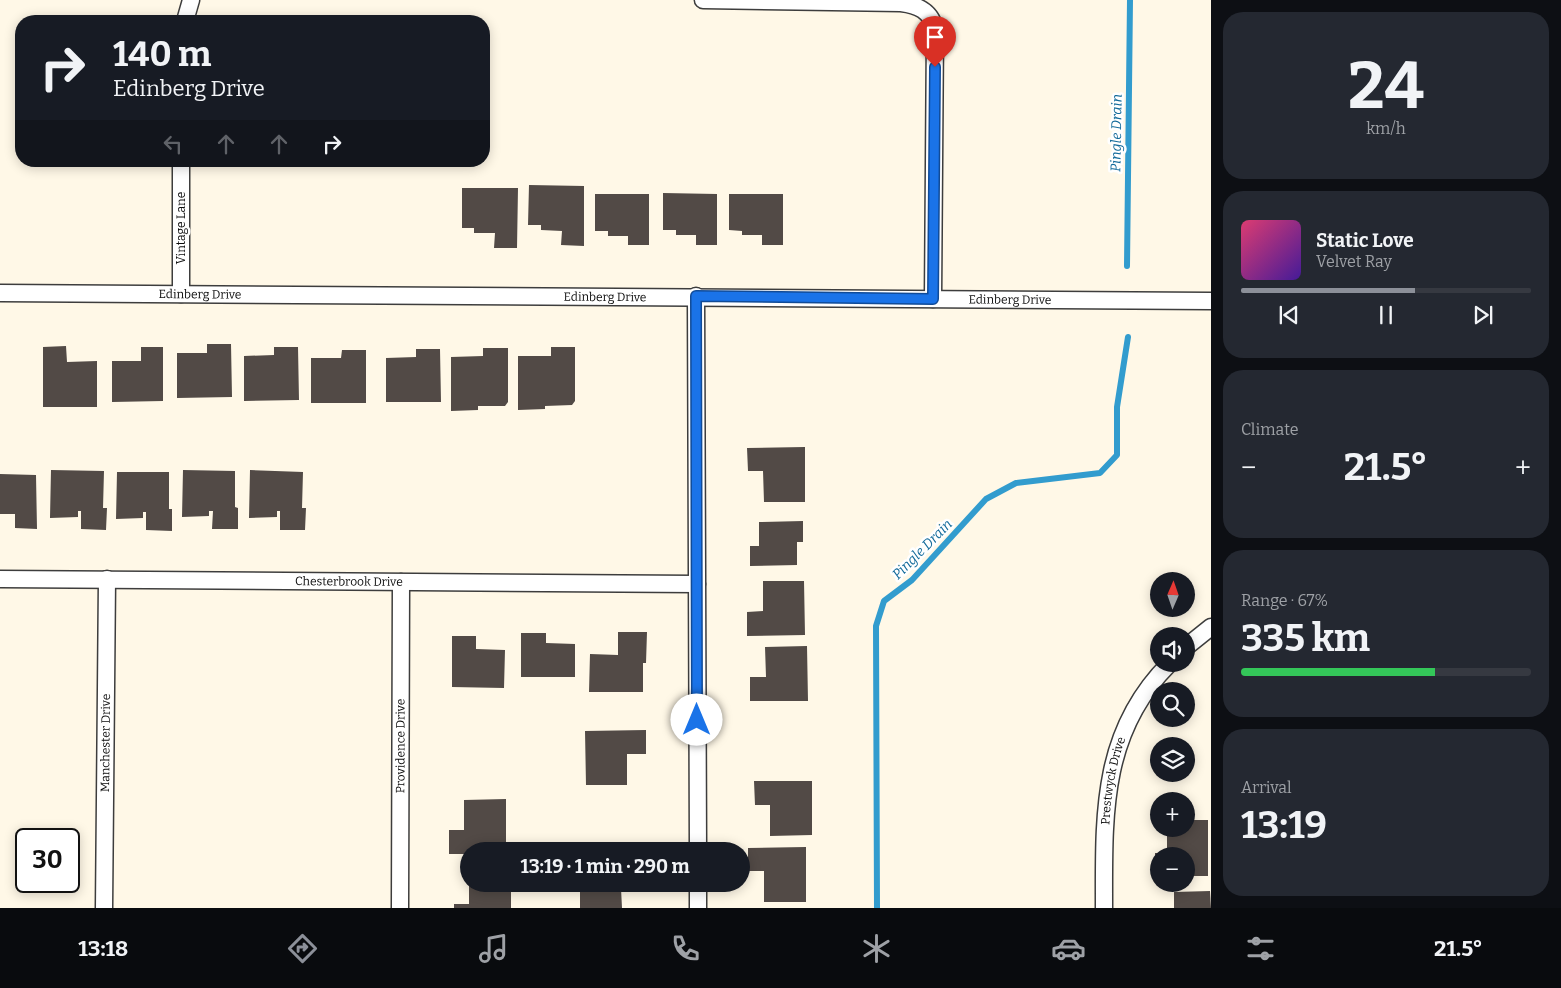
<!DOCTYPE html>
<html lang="en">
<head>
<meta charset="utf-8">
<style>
  :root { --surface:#171b24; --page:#242831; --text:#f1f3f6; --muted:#9ea1a6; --line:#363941; --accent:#8c9099 }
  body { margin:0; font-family:Bitter,serif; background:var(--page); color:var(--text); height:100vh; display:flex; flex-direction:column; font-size:19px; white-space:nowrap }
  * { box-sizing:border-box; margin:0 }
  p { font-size:16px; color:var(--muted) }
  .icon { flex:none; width:28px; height:28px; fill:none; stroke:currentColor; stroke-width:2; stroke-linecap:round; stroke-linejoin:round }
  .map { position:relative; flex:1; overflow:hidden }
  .sheet { display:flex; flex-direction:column; gap:12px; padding:12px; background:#0d0f14; width:350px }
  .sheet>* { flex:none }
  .banner { position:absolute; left:15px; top:15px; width:475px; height:152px; border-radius:20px; box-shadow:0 2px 12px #0003; background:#171b24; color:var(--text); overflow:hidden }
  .needle { width:32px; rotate:2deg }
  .controls { position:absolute; left:1150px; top:572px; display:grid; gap:10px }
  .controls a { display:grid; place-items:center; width:45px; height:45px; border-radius:50%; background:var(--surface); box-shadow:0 2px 12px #0003; font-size:25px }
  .speed { position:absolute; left:15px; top:828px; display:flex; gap:10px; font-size:25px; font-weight:700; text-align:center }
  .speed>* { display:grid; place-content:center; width:65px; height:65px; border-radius:50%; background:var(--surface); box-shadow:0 2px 12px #0003; line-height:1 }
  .speed .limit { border:2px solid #111; border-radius:8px; background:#fff; color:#111 }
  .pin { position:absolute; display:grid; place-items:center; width:42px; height:42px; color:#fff; margin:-51px -21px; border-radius:50% 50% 50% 0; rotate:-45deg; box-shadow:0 0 5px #0007 }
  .pin .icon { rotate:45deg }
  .me { position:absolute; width:55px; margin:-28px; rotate:0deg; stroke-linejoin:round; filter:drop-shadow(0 0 4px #0008) }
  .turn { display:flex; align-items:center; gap:18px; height:105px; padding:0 15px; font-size:22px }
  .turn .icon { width:65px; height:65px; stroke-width:2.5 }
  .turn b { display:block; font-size:35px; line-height:42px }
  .lanes { display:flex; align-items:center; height:48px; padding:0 15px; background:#0003; justify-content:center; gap:25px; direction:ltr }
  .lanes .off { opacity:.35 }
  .big { font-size:38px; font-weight:700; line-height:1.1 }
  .sheet .card { flex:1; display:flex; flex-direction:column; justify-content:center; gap:8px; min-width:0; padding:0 18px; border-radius:20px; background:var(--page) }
  .sheet .dial { align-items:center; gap:0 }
  .dial b { font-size:65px; line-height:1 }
  .song { display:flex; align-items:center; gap:15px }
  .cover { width:60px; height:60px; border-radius:8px; background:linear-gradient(135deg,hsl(340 70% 55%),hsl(260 70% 35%)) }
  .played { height:5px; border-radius:2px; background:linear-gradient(90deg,var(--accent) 60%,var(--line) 60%) }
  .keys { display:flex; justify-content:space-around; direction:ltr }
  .heat { display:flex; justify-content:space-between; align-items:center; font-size:28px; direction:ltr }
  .charge { height:8px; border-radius:4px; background:linear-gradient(90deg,#34c759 67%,var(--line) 0) }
  .trip { position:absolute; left:460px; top:842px; width:290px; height:50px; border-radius:25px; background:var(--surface); box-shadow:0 2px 12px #0003; font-weight:700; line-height:50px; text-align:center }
  .tabs { display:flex; height:80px; justify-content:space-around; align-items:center; background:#090b0e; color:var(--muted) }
  .tabs .icon { width:35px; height:35px }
  .tabs .active { color:var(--accent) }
  .tabs b { font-size:22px; color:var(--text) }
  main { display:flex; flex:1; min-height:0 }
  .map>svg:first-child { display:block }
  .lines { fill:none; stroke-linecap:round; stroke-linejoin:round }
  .stream { stroke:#329cce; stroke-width:6 }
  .building { fill:#524a46 }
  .street-casing { stroke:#3d3d3d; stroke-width:19 }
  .street { stroke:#fff; stroke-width:16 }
  .route-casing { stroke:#114b97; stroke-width:12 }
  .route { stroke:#1a73e8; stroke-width:9 }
  .labels { text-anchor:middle; stroke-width:5; stroke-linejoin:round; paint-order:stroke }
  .street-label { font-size:12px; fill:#0a0a0a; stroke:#fff }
  .water-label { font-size:14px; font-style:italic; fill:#146b9b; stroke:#fff }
</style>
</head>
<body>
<main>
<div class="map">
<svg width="1211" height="908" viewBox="0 0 1211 908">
  <rect width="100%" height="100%" fill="#fff8e7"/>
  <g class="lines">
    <!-- stream -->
    <g class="stream">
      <path d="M 1127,266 L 1130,0"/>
      <path d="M 877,908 L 876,626 L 884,601 L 912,580 L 986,499 L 1016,483 L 1100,473 L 1117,455 L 1117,407 L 1128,337"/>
    </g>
  </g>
  <!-- building -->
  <g class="building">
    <path d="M 529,185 L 584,186 L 584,246 L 561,245 L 562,231 L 541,230 L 541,225 L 528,225 Z"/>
    <path d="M 462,188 L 518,188 L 517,248 L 494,248 L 495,233 L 474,233 L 474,228 L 462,228 Z"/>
    <path d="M 663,193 L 717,194 L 717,245 L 696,245 L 696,235 L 676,235 L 676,230 L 663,230 Z"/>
    <path d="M 595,194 L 649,194 L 649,245 L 628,245 L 628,236 L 608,236 L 608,231 L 595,231 Z"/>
    <path d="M 729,194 L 783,194 L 783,245 L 762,245 L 762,235 L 742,235 L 742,231 L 729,230 Z"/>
    <path d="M 207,344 L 231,344 L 232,397 L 177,398 L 177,353 L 207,353 Z"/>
    <path d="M 66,346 L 67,362 L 97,361 L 97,407 L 43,407 L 43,347 Z"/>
    <path d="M 141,347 L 163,347 L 163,401 L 112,402 L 112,361 L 141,361 Z"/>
    <path d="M 274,347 L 298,347 L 299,400 L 244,401 L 244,356 L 274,355 Z"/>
    <path d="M 551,347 L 575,347 L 575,401 L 572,405 L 545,406 L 545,409 L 518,410 L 518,356 L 551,356 Z"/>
    <path d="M 483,348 L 508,348 L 508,402 L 505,406 L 478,406 L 478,410 L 451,411 L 451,357 L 483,356 Z"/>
    <path d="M 416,349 L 440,349 L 441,402 L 386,402 L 386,358 L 416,357 Z"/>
    <path d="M 342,350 L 366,350 L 366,403 L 311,403 L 311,358 L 341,358 Z"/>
    <path d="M 805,447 L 805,502 L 764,502 L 763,471 L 748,471 L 747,448 Z"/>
    <path d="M 51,470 L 104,471 L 103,508 L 107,508 L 106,530 L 81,529 L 81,511 L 78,511 L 78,517 L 50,518 Z"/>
    <path d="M 183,470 L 235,471 L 235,507 L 238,508 L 238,529 L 212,529 L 213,511 L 209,511 L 209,516 L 182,517 Z"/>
    <path d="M 250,470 L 303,472 L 302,508 L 306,508 L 305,530 L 280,530 L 280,511 L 277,511 L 277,517 L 249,518 Z"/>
    <path d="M 117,472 L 169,472 L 169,509 L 172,509 L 172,531 L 146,530 L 146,512 L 143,512 L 143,518 L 116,519 Z"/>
    <path d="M 0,474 L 36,475 L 37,529 L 15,528 L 15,514 L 0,514 Z"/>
    <path d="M 803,521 L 803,542 L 797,542 L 797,565 L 750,566 L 750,546 L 759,546 L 759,522 Z"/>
    <path d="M 763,581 L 804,581 L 805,635 L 747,636 L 747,612 L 763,611 Z"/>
    <path d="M 618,632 L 647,632 L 646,663 L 643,663 L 643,692 L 589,692 L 590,654 L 618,655 Z"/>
    <path d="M 521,633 L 546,633 L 546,643 L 575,644 L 575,677 L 521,677 Z"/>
    <path d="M 452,636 L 476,636 L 476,649 L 505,650 L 504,688 L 452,687 Z"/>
    <path d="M 807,646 L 808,701 L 750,701 L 750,677 L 766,677 L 765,647 Z"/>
    <path d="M 646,730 L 646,754 L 627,754 L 627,785 L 586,785 L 585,731 Z"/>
    <path d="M 754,781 L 812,781 L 812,835 L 770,836 L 770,805 L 755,805 Z"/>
    <path d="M 506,799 L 506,851 L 469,851 L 469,854 L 449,854 L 449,830 L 464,830 L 464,800 Z"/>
    <path d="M 1186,820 L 1208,820 L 1208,876 L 1186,876 L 1186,856 L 1159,856 L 1159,876 L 1155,876 L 1155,853 L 1167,853 L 1167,829 L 1186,829 Z"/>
    <path d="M 806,847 L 806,902 L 764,902 L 764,871 L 748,871 L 748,848 Z"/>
    <path d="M 469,884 L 511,884 L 511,908 L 454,908 L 454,904 L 469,904 Z"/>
    <path d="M 580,884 L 646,884 L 646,888 L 621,888 L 622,908 L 580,908 Z"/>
    <path d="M 1210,891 L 1211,908 L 1174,908 L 1174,892 Z"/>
  </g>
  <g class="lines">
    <!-- street casing -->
    <g class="street-casing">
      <g id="street">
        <path d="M 703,0 L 901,3 C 918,5 931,11 935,29 L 933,299"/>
        <path d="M 185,21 L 191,0"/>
        <path d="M 181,161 L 181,294"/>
        <path id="s1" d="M 0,293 L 1211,301"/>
        <path d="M 696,296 L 698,851"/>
        <path id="s2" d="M 0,579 L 697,584"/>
        <path d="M 1186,647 L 1211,627"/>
        <path d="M 698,884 L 698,908"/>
        <path id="s3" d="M 104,908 L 107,579"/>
        <path id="s4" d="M 400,908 L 401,582"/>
        <path id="s5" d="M 1104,908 C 1104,817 1100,733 1169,664"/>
      </g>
    </g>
    <!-- street -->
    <use href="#street" class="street"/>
  </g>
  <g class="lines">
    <!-- route casing -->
    <g class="route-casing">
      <path id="route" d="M 697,720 L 696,296 L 933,299 L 935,67"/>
    </g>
    <!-- route -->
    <use href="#route" class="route"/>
  </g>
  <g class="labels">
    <!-- street labels -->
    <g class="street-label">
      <text transform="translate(181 228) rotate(-90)" y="4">Vintage Lane</text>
      <text dy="4" stroke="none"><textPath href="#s1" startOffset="200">Edinberg Drive</textPath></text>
      <text dy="4" stroke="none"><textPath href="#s1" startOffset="605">Edinberg Drive</textPath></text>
      <text dy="4" stroke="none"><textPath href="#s1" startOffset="1010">Edinberg Drive</textPath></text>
      <text dy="4" stroke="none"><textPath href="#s2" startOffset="349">Chesterbrook Drive</textPath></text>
      <text dy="4" stroke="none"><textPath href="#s3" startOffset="165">Manchester Drive</textPath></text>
      <text dy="4" stroke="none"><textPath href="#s4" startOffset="162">Providence Drive</textPath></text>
      <text dy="4" stroke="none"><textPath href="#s5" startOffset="128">Prestwyck Drive</textPath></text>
    </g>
    <!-- water labels -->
    <g class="water-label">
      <text transform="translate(1116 133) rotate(-89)" y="5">Pingle Drain</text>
      <text transform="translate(922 549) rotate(-45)" y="5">Pingle Drain</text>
    </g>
  </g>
</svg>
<div class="controls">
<a><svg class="needle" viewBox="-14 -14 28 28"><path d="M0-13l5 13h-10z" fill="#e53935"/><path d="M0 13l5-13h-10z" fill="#9ea1a6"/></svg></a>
<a><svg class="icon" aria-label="sound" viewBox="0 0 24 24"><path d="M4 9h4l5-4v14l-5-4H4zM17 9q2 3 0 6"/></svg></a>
<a><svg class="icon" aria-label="search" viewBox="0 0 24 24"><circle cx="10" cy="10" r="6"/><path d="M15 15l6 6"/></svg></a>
<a><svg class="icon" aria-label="layers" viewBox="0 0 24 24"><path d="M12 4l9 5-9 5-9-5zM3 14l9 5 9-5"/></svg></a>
<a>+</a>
<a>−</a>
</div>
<div class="speed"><div class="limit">30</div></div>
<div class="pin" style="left:935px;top:67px;background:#d93025"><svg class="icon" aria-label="arrive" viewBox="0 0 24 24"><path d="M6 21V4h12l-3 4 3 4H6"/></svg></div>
<svg class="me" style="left:697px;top:720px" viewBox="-20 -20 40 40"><circle r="19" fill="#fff"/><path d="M0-13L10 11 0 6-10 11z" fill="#1a73e8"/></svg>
<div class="trip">13:19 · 1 min · 290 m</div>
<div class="banner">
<div class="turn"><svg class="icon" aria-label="right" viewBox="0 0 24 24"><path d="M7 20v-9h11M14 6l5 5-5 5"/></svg><div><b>140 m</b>Edinberg Drive</div></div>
<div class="lanes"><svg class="icon off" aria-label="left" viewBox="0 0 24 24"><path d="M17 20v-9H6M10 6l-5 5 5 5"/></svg><svg class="icon off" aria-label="ahead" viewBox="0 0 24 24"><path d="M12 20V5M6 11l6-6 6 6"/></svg><svg class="icon off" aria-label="ahead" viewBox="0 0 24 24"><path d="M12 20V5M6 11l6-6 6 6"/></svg><svg class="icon" aria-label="right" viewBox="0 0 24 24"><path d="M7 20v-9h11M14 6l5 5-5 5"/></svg></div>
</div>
</div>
<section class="sheet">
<div class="card dial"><b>24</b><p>km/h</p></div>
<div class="card">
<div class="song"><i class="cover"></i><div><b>Static Love</b><p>Velvet Ray</p></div></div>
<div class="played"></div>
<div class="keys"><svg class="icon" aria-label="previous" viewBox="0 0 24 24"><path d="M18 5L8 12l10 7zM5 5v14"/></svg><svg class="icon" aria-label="pause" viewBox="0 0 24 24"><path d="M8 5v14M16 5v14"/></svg><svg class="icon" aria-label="next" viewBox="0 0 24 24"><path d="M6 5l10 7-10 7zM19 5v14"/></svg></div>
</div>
<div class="card"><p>Climate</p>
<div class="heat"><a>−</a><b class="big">21.5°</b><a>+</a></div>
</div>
<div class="card"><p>Range · 67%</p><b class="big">335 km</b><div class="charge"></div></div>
<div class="card"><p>Arrival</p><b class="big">13:19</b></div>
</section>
</main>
<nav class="tabs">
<b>13:18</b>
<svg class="icon active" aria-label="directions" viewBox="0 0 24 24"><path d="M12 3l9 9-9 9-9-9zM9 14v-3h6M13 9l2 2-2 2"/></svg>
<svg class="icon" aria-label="music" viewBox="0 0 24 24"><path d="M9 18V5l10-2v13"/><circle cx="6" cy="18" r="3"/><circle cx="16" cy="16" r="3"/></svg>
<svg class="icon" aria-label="phone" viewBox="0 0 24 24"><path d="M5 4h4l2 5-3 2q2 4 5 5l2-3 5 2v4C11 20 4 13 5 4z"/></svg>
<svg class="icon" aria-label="climate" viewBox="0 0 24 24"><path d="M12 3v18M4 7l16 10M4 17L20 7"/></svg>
<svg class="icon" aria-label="car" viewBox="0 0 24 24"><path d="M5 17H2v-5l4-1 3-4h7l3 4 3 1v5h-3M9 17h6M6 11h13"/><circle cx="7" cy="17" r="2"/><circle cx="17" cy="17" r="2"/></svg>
<svg class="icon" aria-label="filters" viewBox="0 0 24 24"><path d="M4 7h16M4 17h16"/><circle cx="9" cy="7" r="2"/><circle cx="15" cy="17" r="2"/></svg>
<b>21.5°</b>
</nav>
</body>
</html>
